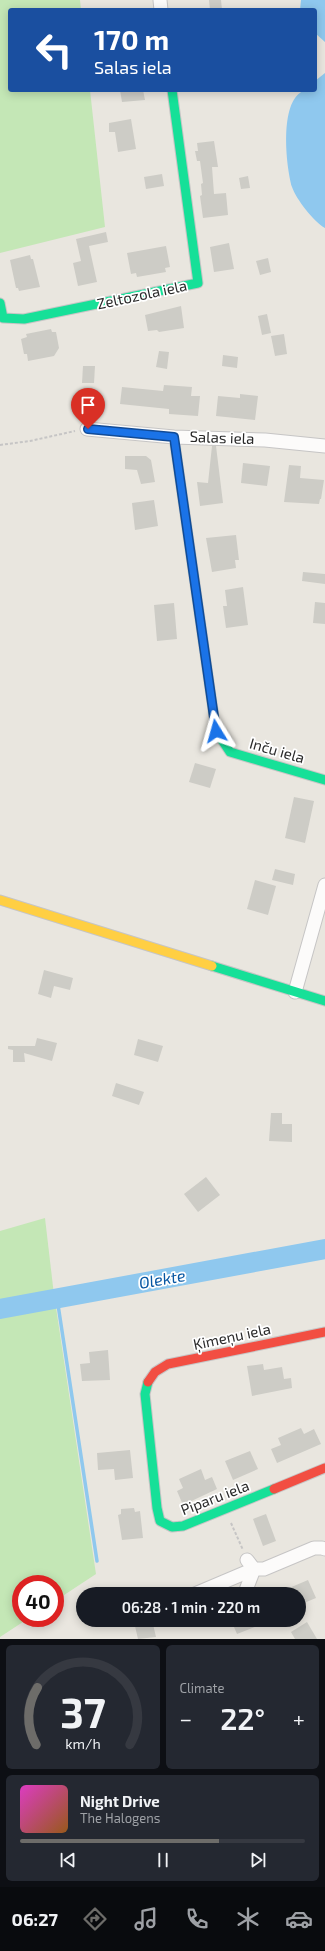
<!DOCTYPE html>
<html lang="en">
<head>
<meta charset="utf-8">
<style>
  :root { --surface:#171b24; --page:#242831; --text:#f1f3f6; --muted:#9ea1a6; --line:#363941; --accent:#6d6c69 }
  body { margin:0; font-family:"Exo 2",sans-serif; background:var(--page); color:var(--text); height:100vh; display:flex; flex-direction:column; font-size:15px; white-space:nowrap }
  * { box-sizing:border-box; margin:0 }
  p { font-size:13px; color:var(--muted) }
  .icon { flex:none; width:22px; height:22px; fill:none; stroke:currentColor; stroke-width:2; stroke-linecap:round; stroke-linejoin:round }
  .map { position:relative; height:1639px; overflow:hidden }
  .panel { display:flex; flex-direction:column; gap:6px; padding:6px; background:#0d0f14; flex:1 }
  .panel>* { flex:none }
  .top-card { position:absolute; left:8px; top:8px; width:309px; height:84px; border-radius:4px; box-shadow:0 2px 10px #0003; background:#1a4fa0; color:#fff; overflow:hidden }
  .speed { position:absolute; left:12px; top:1575px; display:flex; gap:8px; font-size:20px; font-weight:700; text-align:center }
  .speed>* { display:grid; place-content:center; width:52px; height:52px; border-radius:50%; background:var(--surface); box-shadow:0 2px 10px #0003; line-height:1 }
  .speed .limit { border:6px solid #d22; background:#fff; color:#111 }
  .pin { position:absolute; display:grid; place-items:center; width:34px; height:34px; color:#fff; margin:-41px -17px; border-radius:50% 50% 50% 0; rotate:-45deg; box-shadow:0 0 4px #0007 }
  .pin .icon { rotate:45deg }
  .me { position:absolute; width:44px; margin:-22px; rotate:352deg; stroke-linejoin:round; filter:drop-shadow(0 0 3px #0008) }
  .turn { display:flex; align-items:center; gap:14px; height:84px; padding:0 20px; font-size:18px }
  .turn .icon { width:52px; height:52px; stroke-width:2.5 }
  .turn b { display:block; font-size:28px; line-height:34px }
  .big { font-size:30px; font-weight:600; line-height:1.1 }
  .panel .card { flex:1; display:flex; flex-direction:column; justify-content:center; gap:6px; min-width:0; padding:0 14px; border-radius:6px; background:var(--page) }
  .panel .dial { align-items:center; gap:0 }
  .dial svg { height:104px; overflow:visible; fill:none; stroke:var(--line); stroke-width:7; stroke-linecap:round; text-anchor:middle }
  .dial text { fill:var(--text); stroke:none }
  .song { display:flex; align-items:center; gap:12px }
  .cover { width:48px; height:48px; border-radius:6px; background:linear-gradient(135deg,hsl(310 70% 55%),hsl(30 70% 35%)) }
  .played { height:4px; border-radius:2px; background:linear-gradient(90deg,var(--accent) 70%,var(--line) 70%) }
  .keys { display:flex; justify-content:space-around; direction:ltr }
  .heat { display:flex; justify-content:space-between; align-items:center; font-size:22px; direction:ltr }
  .panel .tiles { flex:1; display:grid; gap:6px; grid-template-columns:1fr 1fr }
  .card:last-child { grid-column:span 2 }
  .trip { position:absolute; left:76px; top:1587px; width:230px; height:40px; border-radius:20px; background:var(--surface); box-shadow:0 2px 10px #0003; font-weight:600; line-height:40px; text-align:center }
  .dock { display:flex; height:64px; justify-content:space-around; align-items:center; background:#090b0e; color:var(--muted) }
  .dock .icon { width:28px; height:28px }
  .dock .on { color:var(--accent) }
  .dock b { font-size:18px; color:var(--text) }
  .map>svg:first-child { display:block }
  .green { fill:#c4e7b6 }
  .water { fill:#8fc8ee }
  .lines { fill:none; stroke-linecap:round; stroke-linejoin:round }
  .stream { stroke:#8fc8ee; stroke-width:3.5 }
  .river { stroke:#8fc8ee; stroke-width:20 }
  .building { fill:#cdccc6 }
  .street-casing { stroke:#c6c5c5; stroke-width:15 }
  .fast-casing { stroke:#c6c5c5; stroke-width:11 }
  .slow-casing { stroke:#c6c5c5; stroke-width:11 }
  .jam-casing { stroke:#c6c5c5; stroke-width:11 }
  .path { stroke:#c6c5c5; stroke-width:2; stroke-dasharray:3 2; stroke-linecap:butt }
  .street { stroke:#fcfbfa; stroke-width:13 }
  .fast { stroke:#16e098; stroke-width:9 }
  .slow { stroke:#ffcf43; stroke-width:9 }
  .jam { stroke:#f24e42; stroke-width:9 }
  .route-casing { stroke:#114b97; stroke-width:10 }
  .route { stroke:#1a73e8; stroke-width:7 }
  .labels { text-anchor:middle; stroke-width:3.5; stroke-linejoin:round; paint-order:stroke }
  .street-label { font-size:15px; fill:#2a2a2a; stroke:#fff }
  .water-label { font-size:16px; font-style:italic; fill:#0656a2; stroke:#fff }
</style>
</head>
<body>
<div class="map">
<svg width="325" height="1639" viewBox="0 0 325 1639">
  <rect width="100%" height="100%" fill="#e9e6df"/>
  <!-- green -->
  <g class="green">
    <path d="M 0,0 L 80,0 L 81,10 L 10,10 L 10,90 L 90,90 L 105,227 L 0,253 Z"/>
    <path d="M 45,1218 L 54,1295 L 0,1305 L 0,1231 Z"/>
    <path d="M 55,1301 L 96,1574 L 55,1601 L 55,1584 L 21,1584 L 21,1618 L 29,1618 L 0,1637 L 0,1315 Z"/>
  </g>
  <!-- water -->
  <g class="water">
    <path d="M 301,0 L 325,0 L 325,42 L 315,33 L 315,10 L 300,10 Z"/>
    <path d="M 325,73 L 325,228 C 314,222 296,199 292,187 C 286,166 279,102 303,91 C 306,89 311,90 315,90 L 315,81 Z"/>
  </g>
  <g class="lines">
    <!-- stream -->
    <path class="stream" d="M 57,1298 L 97,1561"/>
    <!-- river -->
    <path class="river" d="M 0,1309 L 325,1249"/>
  </g>
  <!-- building -->
  <g class="building">
    <path d="M 209,0 L 221,0 L 222,10 L 210,10 Z"/>
    <path d="M 120,90 L 143,90 L 145,100 L 122,102 Z"/>
    <path d="M 131,119 L 136,149 L 118,152 L 115,132 L 109,132 L 109,123 Z"/>
    <path d="M 214,141 L 218,167 L 212,167 L 214,194 L 226,193 L 228,215 L 203,218 L 200,196 L 202,195 L 201,184 L 203,183 L 200,161 L 197,161 L 195,151 L 198,151 L 197,143 Z"/>
    <path d="M 162,174 L 164,186 L 146,189 L 144,177 Z"/>
    <path d="M 248,176 L 250,188 L 241,189 L 239,178 Z"/>
    <path d="M 106,232 L 108,242 L 89,246 L 97,282 L 78,286 L 73,263 L 81,261 L 76,239 Z"/>
    <path d="M 229,243 L 234,269 L 214,272 L 210,247 Z"/>
    <path d="M 166,246 L 170,267 L 165,268 L 166,272 L 137,277 L 136,273 L 131,274 L 127,253 Z"/>
    <path d="M 30,255 L 31,259 L 33,259 L 40,287 L 19,291 L 18,288 L 16,288 L 10,260 Z"/>
    <path d="M 268,258 L 271,272 L 260,275 L 256,261 Z"/>
    <path d="M 181,306 L 184,328 L 159,332 L 157,330 L 148,331 L 145,315 Z"/>
    <path d="M 267,314 L 271,333 L 262,335 L 258,316 Z"/>
    <path d="M 51,329 L 52,332 L 56,332 L 59,348 L 54,356 L 28,361 L 27,354 L 24,354 L 21,339 L 27,337 L 26,334 Z"/>
    <path d="M 284,334 L 287,354 L 275,356 L 271,336 Z"/>
    <path d="M 159,351 L 169,352 L 167,369 L 156,367 Z"/>
    <path d="M 223,355 L 238,357 L 237,368 L 222,366 Z"/>
    <path d="M 83,366 L 95,366 L 94,383 L 82,383 Z"/>
    <path d="M 164,385 L 192,387 L 191,396 L 200,396 L 198,416 L 169,414 L 169,409 L 120,404 L 122,387 L 163,391 Z"/>
    <path d="M 240,394 L 258,396 L 255,420 L 216,416 L 218,396 L 240,398 Z"/>
    <path d="M 212,446 L 216,446 L 223,503 L 200,506 L 197,482 L 208,483 Z"/>
    <path d="M 125,456 L 146,456 L 151,460 L 155,482 L 141,484 L 137,470 L 125,469 Z"/>
    <path d="M 243,463 L 270,466 L 267,486 L 241,483 Z"/>
    <path d="M 289,465 L 301,466 L 300,478 L 324,480 L 321,499 L 320,499 L 319,504 L 284,502 Z"/>
    <path d="M 154,500 L 158,526 L 135,530 L 132,503 Z"/>
    <path d="M 236,535 L 239,560 L 235,560 L 236,568 L 212,572 L 206,538 Z"/>
    <path d="M 303,572 L 325,574 L 325,584 L 302,581 Z"/>
    <path d="M 243,587 L 248,625 L 226,628 L 223,606 L 227,606 L 225,590 Z"/>
    <path d="M 315,602 L 325,603 L 325,624 L 313,623 Z"/>
    <path d="M 174,603 L 177,639 L 157,641 L 154,605 Z"/>
    <path d="M 195,763 L 216,769 L 210,788 L 189,782 Z"/>
    <path d="M 294,797 L 314,801 L 305,843 L 285,838 Z"/>
    <path d="M 275,869 L 295,874 L 293,885 L 272,880 Z"/>
    <path d="M 255,880 L 276,886 L 268,915 L 247,909 Z"/>
    <path d="M 44,970 L 73,978 L 70,990 L 54,986 L 51,998 L 38,994 Z"/>
    <path d="M 37,1038 L 57,1043 L 52,1061 L 24,1053 L 25,1062 L 13,1062 L 13,1050 L 8,1049 L 8,1046 L 35,1046 Z"/>
    <path d="M 138,1039 L 163,1046 L 158,1062 L 134,1055 Z"/>
    <path d="M 116,1083 L 144,1092 L 139,1105 L 112,1096 Z"/>
    <path d="M 271,1113 L 282,1113 L 282,1124 L 292,1124 L 292,1142 L 269,1141 Z"/>
    <path d="M 206,1177 L 220,1195 L 198,1212 L 184,1194 Z"/>
    <path d="M 108,1350 L 110,1380 L 82,1381 L 80,1364 L 90,1363 L 89,1352 Z"/>
    <path d="M 263,1364 L 264,1370 L 282,1367 L 284,1379 L 291,1378 L 292,1388 L 252,1396 L 247,1366 Z"/>
    <path d="M 301,1428 L 304,1434 L 314,1429 L 321,1444 L 277,1463 L 271,1449 L 281,1445 L 278,1438 Z"/>
    <path d="M 130,1450 L 133,1478 L 115,1480 L 114,1469 L 98,1470 L 97,1453 Z"/>
    <path d="M 250,1451 L 258,1469 L 233,1480 L 225,1461 Z"/>
    <path d="M 201,1469 L 205,1480 L 212,1477 L 217,1489 L 183,1505 L 177,1491 L 183,1488 L 179,1479 Z"/>
    <path d="M 134,1508 L 135,1512 L 140,1511 L 143,1538 L 122,1540 L 118,1515 L 121,1514 L 121,1509 Z"/>
    <path d="M 266,1514 L 276,1541 L 263,1546 L 253,1519 Z"/>
    <path d="M 308,1580 L 316,1598 L 299,1605 L 299,1594 L 275,1594 Z"/>
    <path d="M 137,1620 L 152,1620 L 156,1637 L 138,1639 L 135,1626 L 138,1625 Z"/>
    <path d="M 231,1620 L 269,1620 L 270,1621 L 237,1634 Z"/>
    <path d="M 307,1622 L 317,1639 L 295,1639 L 291,1632 Z"/>
  </g>
  <g class="lines">
    <!-- street casing -->
    <g class="street-casing">
      <g id="street">
        <path d="M 160,0 L 161,10"/>
        <path d="M 87,429 L 174,437 L 265,440 L 325,446"/>
        <path d="M 295,992 L 325,885"/>
        <path d="M 247,1560 L 254,1569 L 264,1569 L 314,1548 L 322,1548 L 325,1549"/>
        <path d="M 246,1590 L 254,1569"/>
        <path d="M 195,1594 L 254,1569"/>
      </g>
    </g>
    <!-- fast casing -->
    <g class="fast-casing">
      <g id="fast">
        <path d="M 0,303 L 3,318 L 24,319 L 198,283 L 172,90"/>
        <path d="M 174,437 L 216,731 L 230,752 L 325,780"/>
        <path d="M 212,966 L 325,1001"/>
        <path d="M 148,1382 L 145,1394 L 157,1508 L 160,1521 L 172,1527 L 183,1526 L 274,1489"/>
      </g>
    </g>
    <!-- slow casing -->
    <g class="slow-casing">
      <path id="slow" d="M 0,900 L 212,966"/>
    </g>
    <!-- jam casing -->
    <g class="jam-casing">
      <g id="jam">
        <path d="M 148,1382 L 155,1372 L 168,1364 L 325,1332"/>
        <path d="M 274,1489 L 325,1468"/>
      </g>
    </g>
    <!-- path -->
    <g class="path">
      <path d="M 0,445 L 30,441 L 75,431"/>
      <path d="M 231,1523 L 243,1550"/>
    </g>
    <!-- street -->
    <use href="#street" class="street"/>
    <!-- fast -->
    <use href="#fast" class="fast"/>
    <!-- slow -->
    <use href="#slow" class="slow"/>
    <!-- jam -->
    <use href="#jam" class="jam"/>
  </g>
  <g class="lines">
    <!-- route casing -->
    <g class="route-casing">
      <path id="route" d="M 88,429 L 174,437 L 216,731"/>
    </g>
    <!-- route -->
    <use href="#route" class="route"/>
  </g>
  <g class="labels">
    <!-- street labels -->
    <g class="street-label">
      <text transform="translate(142 295) rotate(-12)" y="5">Zeltozola iela</text>
      <text transform="translate(222 438) rotate(2)" y="5">Salas iela</text>
      <text transform="translate(277 751) rotate(16)" y="5">Inču iela</text>
      <text transform="translate(232 1337) rotate(-12)" y="5">Ķimeņu iela</text>
      <text transform="translate(215 1498) rotate(-21)" y="5">Piparu iela</text>
    </g>
    <!-- water labels -->
    <g class="water-label">
      <text transform="translate(162 1279) rotate(-10)" y="6">Olekte</text>
    </g>
  </g>
</svg>
<div class="speed"><div class="limit">40</div></div>
<div class="pin" style="left:88px;top:429px;background:#d93025"><svg class="icon" aria-label="arrive" viewBox="0 0 24 24"><path d="M6 21V4h12l-3 4 3 4H6"/></svg></div>
<svg class="me" style="left:216px;top:731px" viewBox="-20 -20 40 40"><path d="M0-17L14 15 0 8-14 15z" fill="#1a73e8" stroke="#fff" stroke-width="4"/></svg>
<div class="trip">06:28 · 1 min · 220 m</div>
<div class="top-card">
<div class="turn"><svg class="icon" aria-label="left" viewBox="0 0 24 24"><path d="M17 20v-9H6M10 6l-5 5 5 5"/></svg><div><b>170 m</b>Salas iela</div></div>
</div>
</div>
<section class="panel">
<div class="tiles">
<div class="card dial"><svg viewBox="0 0 100 80">
<path d="M14 69A42 42 0 1 1 86 69"/>
<path d="M14 69A42 42 0 0 1 15 25" stroke="#6d6c69"/>
<text x="50" y="56" font-size="32" font-weight="700">37</text>
<text x="50" y="72" font-size="11">km/h</text>
</svg></div>
<div class="card"><p>Climate</p>
<div class="heat"><a>−</a><b class="big">22°</b><a>+</a></div>
</div>
<div class="card">
<div class="song"><i class="cover"></i><div><b>Night Drive</b><p>The Halogens</p></div></div>
<div class="played"></div>
<div class="keys"><svg class="icon" aria-label="previous" viewBox="0 0 24 24"><path d="M18 5L8 12l10 7zM5 5v14"/></svg><svg class="icon" aria-label="pause" viewBox="0 0 24 24"><path d="M8 5v14M16 5v14"/></svg><svg class="icon" aria-label="next" viewBox="0 0 24 24"><path d="M6 5l10 7-10 7zM19 5v14"/></svg></div>
</div>
</div>
</section>
<nav class="dock">
<b>06:27</b>
<svg class="icon on" aria-label="directions" viewBox="0 0 24 24"><path d="M12 3l9 9-9 9-9-9zM9 14v-3h6M13 9l2 2-2 2"/></svg>
<svg class="icon" aria-label="music" viewBox="0 0 24 24"><path d="M9 18V5l10-2v13"/><circle cx="6" cy="18" r="3"/><circle cx="16" cy="16" r="3"/></svg>
<svg class="icon" aria-label="phone" viewBox="0 0 24 24"><path d="M5 4h4l2 5-3 2q2 4 5 5l2-3 5 2v4C11 20 4 13 5 4z"/></svg>
<svg class="icon" aria-label="climate" viewBox="0 0 24 24"><path d="M12 3v18M4 7l16 10M4 17L20 7"/></svg>
<svg class="icon" aria-label="car" viewBox="0 0 24 24"><path d="M5 17H2v-5l4-1 3-4h7l3 4 3 1v5h-3M9 17h6M6 11h13"/><circle cx="7" cy="17" r="2"/><circle cx="17" cy="17" r="2"/></svg>
</nav>
</body>
</html>
